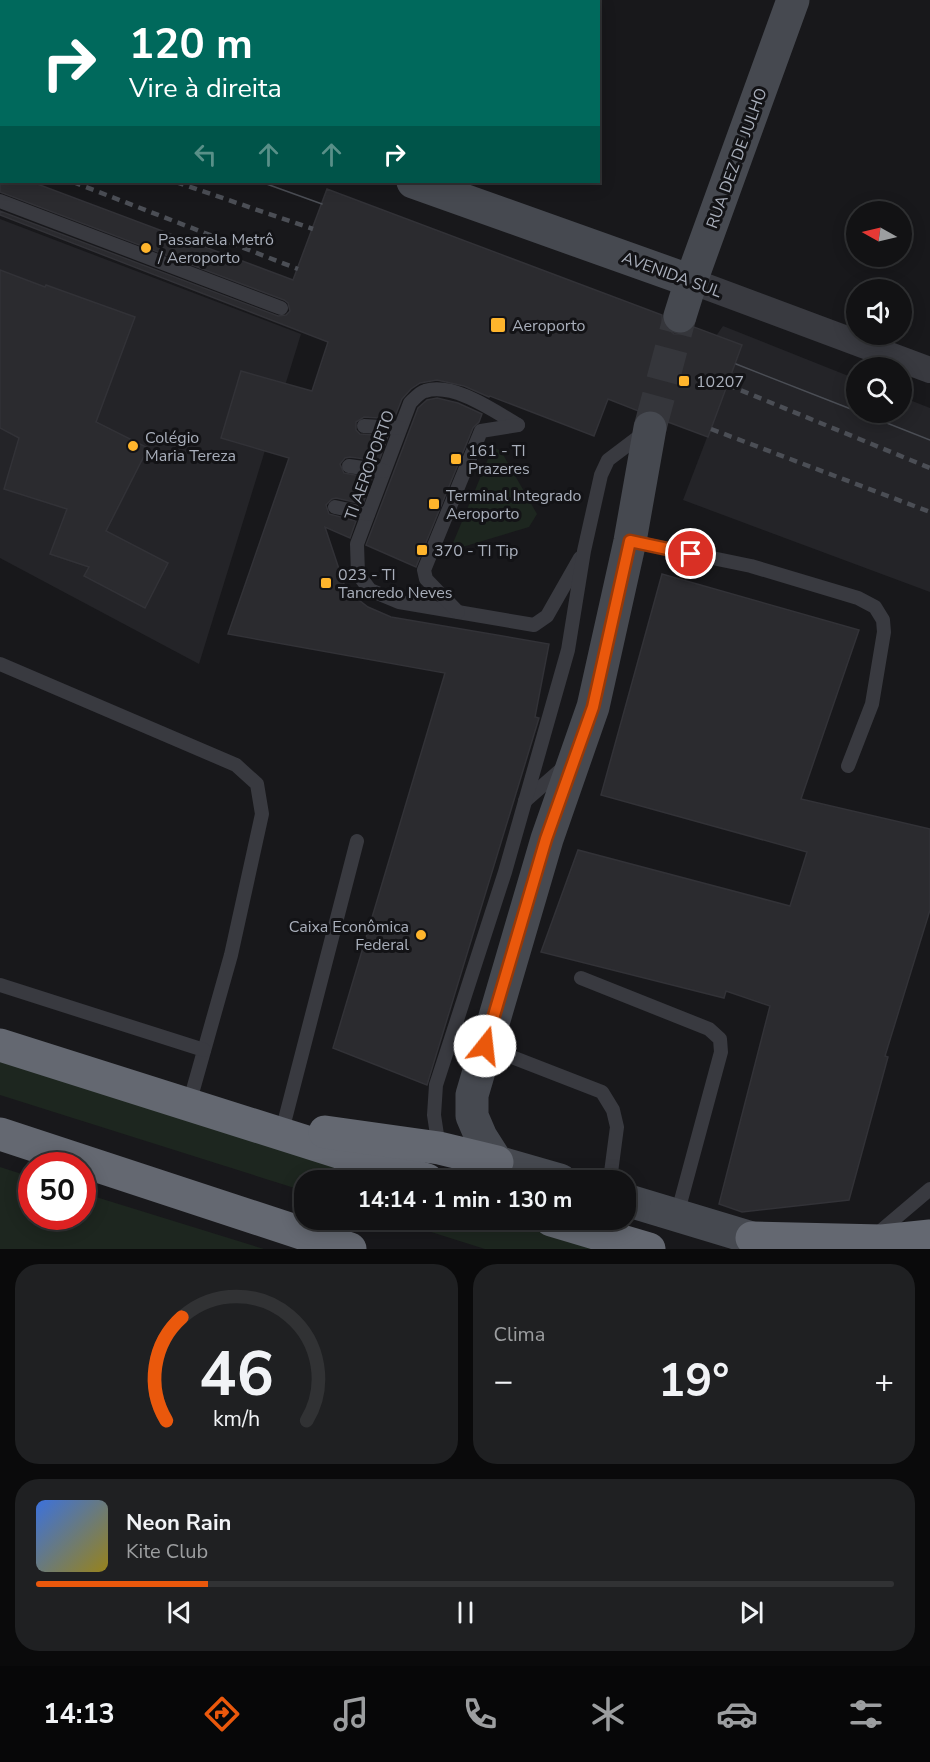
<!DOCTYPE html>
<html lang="pt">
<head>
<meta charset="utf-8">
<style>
  :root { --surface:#121214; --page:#1f2022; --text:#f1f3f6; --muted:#9c9ea0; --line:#313234; --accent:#ea580c }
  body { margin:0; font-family:"Nunito Sans",sans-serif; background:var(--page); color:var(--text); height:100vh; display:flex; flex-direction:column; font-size:22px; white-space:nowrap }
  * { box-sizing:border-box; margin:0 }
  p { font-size:20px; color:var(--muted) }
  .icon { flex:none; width:33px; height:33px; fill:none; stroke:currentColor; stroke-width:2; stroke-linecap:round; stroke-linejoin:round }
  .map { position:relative; height:1249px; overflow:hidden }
  .details { display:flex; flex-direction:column; gap:15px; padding:15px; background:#0a0a0b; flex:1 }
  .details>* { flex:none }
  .guide { position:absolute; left:0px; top:0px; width:600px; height:183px; box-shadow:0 3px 15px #0003,0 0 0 2px var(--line); background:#00695c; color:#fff; overflow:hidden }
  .needle { width:39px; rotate:278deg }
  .fabs { position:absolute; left:846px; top:201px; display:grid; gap:12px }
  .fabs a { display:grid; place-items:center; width:66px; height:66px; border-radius:50%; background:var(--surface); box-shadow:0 3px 15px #0003,0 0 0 2px var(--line); font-size:30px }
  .speed { position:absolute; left:18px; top:1152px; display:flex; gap:12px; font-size:30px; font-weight:700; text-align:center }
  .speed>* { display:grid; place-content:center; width:78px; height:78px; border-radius:50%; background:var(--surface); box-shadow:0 3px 15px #0003,0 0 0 2px var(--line); line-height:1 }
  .speed .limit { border:9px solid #d22; background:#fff; color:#111 }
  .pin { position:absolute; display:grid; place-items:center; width:51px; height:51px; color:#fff; margin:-26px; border:3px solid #fff; border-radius:50%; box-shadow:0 2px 6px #0007 }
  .me { position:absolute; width:66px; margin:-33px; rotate:16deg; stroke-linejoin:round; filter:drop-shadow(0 0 4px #0008) }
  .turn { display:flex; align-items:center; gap:21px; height:126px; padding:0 30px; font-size:27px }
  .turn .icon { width:78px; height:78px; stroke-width:2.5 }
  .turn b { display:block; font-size:42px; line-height:51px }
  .lanes { display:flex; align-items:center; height:57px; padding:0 30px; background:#0003; justify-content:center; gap:30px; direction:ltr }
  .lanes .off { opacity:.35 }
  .big { font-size:45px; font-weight:700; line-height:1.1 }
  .details .card { flex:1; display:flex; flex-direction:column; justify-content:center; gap:9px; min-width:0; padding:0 21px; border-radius:24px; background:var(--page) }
  .details .dial { align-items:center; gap:0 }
  .dial svg { height:156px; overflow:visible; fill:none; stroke:var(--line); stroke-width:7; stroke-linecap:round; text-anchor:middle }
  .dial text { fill:var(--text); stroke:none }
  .song { display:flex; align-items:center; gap:18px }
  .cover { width:72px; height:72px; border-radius:9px; background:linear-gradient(135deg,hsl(220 70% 55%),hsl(50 70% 35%)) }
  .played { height:6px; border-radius:3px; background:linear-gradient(90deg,var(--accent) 20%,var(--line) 20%) }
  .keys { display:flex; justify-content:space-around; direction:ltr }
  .heat { display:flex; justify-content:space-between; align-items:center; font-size:33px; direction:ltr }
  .details .tiles { flex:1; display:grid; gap:15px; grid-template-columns:1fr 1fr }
  .card:last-child { grid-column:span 2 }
  .trip { position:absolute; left:294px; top:1170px; width:342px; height:60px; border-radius:24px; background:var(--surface); box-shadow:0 3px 15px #0003,0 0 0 2px var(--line); font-weight:700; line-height:60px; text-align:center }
  .tabs { display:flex; height:96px; justify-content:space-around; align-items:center; background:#070708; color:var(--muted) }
  .tabs .icon { width:42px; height:42px }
  .tabs .active { color:var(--accent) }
  .tabs b { font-size:27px; color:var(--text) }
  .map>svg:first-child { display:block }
  .built { fill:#242428 }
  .green { fill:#1d261f }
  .building { fill:#2b2b2f; stroke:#323237; stroke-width:1.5 }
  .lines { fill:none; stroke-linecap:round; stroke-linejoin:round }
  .secondary-tunnel { stroke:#35363b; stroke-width:33; stroke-dasharray:33 16; stroke-linecap:butt }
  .lane { stroke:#393a40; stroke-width:14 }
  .street { stroke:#393a40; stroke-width:26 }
  .secondary { stroke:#464950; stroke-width:33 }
  .highway { stroke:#646871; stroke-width:33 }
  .tram { stroke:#4b4e55; stroke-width:1.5 }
  .rail { stroke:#4b4e55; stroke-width:4.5; stroke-dasharray:8 6; stroke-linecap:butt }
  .route-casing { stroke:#983908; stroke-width:15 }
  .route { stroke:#ea580c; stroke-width:10 }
  .poi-dot { fill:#ffb52c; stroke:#131316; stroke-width:2 }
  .labels { text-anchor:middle; stroke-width:6; stroke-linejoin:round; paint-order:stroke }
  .street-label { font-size:16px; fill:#a9afbb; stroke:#131316 }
  .poi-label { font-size:16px; fill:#a9afbb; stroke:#131316; text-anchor:start }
</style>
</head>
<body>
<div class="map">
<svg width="930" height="1249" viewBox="0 0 930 1249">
  <rect width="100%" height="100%" fill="#18181b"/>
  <!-- built -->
  <g class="built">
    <path d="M 0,219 L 301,334 L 199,664 L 0,558 Z"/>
    <path d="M 723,326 L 856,379 L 856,412 L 902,412 L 902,397 L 930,408 L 930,592 L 683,500 L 742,346 L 716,336 Z"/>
  </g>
  <!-- green -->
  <g class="green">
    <path d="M 493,447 L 501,451 L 537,514 L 529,527 L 459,548 L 453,543 Z"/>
    <path d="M 0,1057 L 391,1180 L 304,1180 L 304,1191 L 0,1095 Z"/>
    <path d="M 0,1167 L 31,1177 L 32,1216 L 82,1216 L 83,1193 L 264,1249 L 0,1249 Z"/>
    <path d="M 393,1220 L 515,1220 L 609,1249 L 485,1249 Z"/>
  </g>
  <!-- building -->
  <g class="building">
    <path d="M 0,182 L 32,182 L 293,280 L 327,189 L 662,315 L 662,321 L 666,328 L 674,334 L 685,334 L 694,327 L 742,345 L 708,437 L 668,422 L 662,414 L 654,410 L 641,412 L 608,399 L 594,436 L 490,396 L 489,397 L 464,386 L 437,380 L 420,383 L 411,389 L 402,399 L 394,419 L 364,417 L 356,422 L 356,430 L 360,434 L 388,436 L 379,461 L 350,457 L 345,458 L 340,464 L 344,473 L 372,478 L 363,504 L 336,498 L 332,499 L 326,505 L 329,514 L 356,521 L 350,538 L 325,527 L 346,590 L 368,607 L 391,617 L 549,644 L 535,717 L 539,718 L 427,1085 L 333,1048 L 445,673 L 228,634 L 289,458 L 221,438 L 241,371 L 312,391 L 328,342 L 0,215 L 0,211 L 278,316 L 286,315 L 290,311 L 288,303 L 284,300 L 0,192 Z"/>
    <path d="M 0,270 L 45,287 L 46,285 L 135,317 L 96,422 L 148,448 L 106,531 L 168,563 L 145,608 L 84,576 L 89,567 L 50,554 L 67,509 L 4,489 L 19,438 L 0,428 Z"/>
    <path d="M 437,398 L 458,403 L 482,414 L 479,422 L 473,428 L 416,567 L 366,545 L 418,408 L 427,400 Z"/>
    <path d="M 662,574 L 859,630 L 801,799 L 930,829 L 930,910 L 885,1056 L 888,1057 L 849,1200 L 742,1212 L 719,1204 L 770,1006 L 726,991 L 724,998 L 541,952 L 578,850 L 790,906 L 807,852 L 601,795 Z"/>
  </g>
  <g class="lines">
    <!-- secondary-tunnel -->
    <path class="secondary-tunnel" d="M 650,428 L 680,316"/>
    <!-- lane -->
    <g class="lane">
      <path d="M 0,201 L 281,308"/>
      <path d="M 518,425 C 494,411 454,382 425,391 C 420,392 414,399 410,403 L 357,544 L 358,574 L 370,590 L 399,602 L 534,625 L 547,616 L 580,558"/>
      <path d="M 364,426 L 400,428"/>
      <path d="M 349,466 L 384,471"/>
      <path d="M 335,507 L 368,514"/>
      <path d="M 630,541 L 751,566 L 858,598 L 875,607 L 883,620 L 884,632 L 872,704 L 848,766"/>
      <path d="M 458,612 L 426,579 L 424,570 L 481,431 L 518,425"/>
      <path d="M 0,664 L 236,765 L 257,784 L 262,814 L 231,955 L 189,1104"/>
      <path d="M 525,801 L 564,767"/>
      <path d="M 581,978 L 709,1029 L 720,1039 L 721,1052 L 677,1215"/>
      <path d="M 0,985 L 204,1050"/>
      <path d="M 486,1047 L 602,1092 L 613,1110 L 617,1127 L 610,1180"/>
      <path d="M 283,1127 L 357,841"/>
      <path d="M 439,1148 L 434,1115 L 436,1085 L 505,872 L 568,650 L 584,551 L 601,475 L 608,460 L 645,432"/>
      <path d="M 877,1234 L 930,1189"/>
    </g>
    <!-- street -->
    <g class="street">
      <path d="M 230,2 L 230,0"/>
      <path d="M 510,2 L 511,0"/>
      <path d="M 691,281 L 930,370"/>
    </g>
    <!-- secondary -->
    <g class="secondary">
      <path d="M 0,27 L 2,28"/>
      <path d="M 413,182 L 691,281"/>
      <path d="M 680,316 L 691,281 L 793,0"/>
      <path d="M 560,1180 L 497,1162 L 481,1137 L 472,1116 L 472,1095 L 547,839 L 593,707 L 630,541 L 650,428"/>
      <path d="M 626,1200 L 752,1238"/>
    </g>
    <!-- highway -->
    <g class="highway">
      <path d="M 0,1045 L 427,1180"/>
      <path d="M 325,1132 L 439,1148 L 497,1162"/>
      <path d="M 0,1134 L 350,1249"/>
      <path d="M 551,1220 L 649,1249"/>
      <path d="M 752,1238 L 882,1241 L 930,1236"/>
    </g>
    <!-- tram -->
    <g class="tram">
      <path d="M 0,92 L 2,92"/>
      <path d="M 261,182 L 322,204"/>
      <path d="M 736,364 L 856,411"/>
      <path d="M 859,412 L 930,440"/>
    </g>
    <!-- rail -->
    <g class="rail">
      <path d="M 0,120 L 2,121"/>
      <path d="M 0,153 L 2,154"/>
      <path d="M 73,182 L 298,269"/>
      <path d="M 176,182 L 313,229"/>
      <path d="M 728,385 L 930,468"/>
      <path d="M 711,429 L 930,512"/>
    </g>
  </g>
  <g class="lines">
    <!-- route casing -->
    <g class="route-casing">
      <path id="route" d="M 485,1046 L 546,839 L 593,707 L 630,541 L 691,554"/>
    </g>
    <!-- route -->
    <use href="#route" class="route"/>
  </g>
  <!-- markers -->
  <g class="poi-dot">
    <circle cx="146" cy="248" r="6"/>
    <rect x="490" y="317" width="16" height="16" rx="3"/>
    <rect x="678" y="375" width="12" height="12" rx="3"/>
    <circle cx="133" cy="446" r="6"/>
    <rect x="450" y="453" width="12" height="12" rx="3"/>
    <rect x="428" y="498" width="12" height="12" rx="3"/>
    <rect x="416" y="544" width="12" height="12" rx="3"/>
    <rect x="320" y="577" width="12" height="12" rx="3"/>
    <circle cx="421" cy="935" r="6"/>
  </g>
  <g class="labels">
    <!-- street labels -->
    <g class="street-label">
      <text transform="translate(736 158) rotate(-70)" y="6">RUA DEZ DE JULHO</text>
      <text transform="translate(672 274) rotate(20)" y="6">AVENIDA SUL</text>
      <text transform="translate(369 465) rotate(-70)" y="6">TI AEROPORTO</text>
    </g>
    <!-- poi labels -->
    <g class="poi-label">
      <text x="158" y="245">Passarela Metrô<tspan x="158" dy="18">/ Aeroporto</tspan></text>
      <text x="512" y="331">Aeroporto</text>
      <text x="696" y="387">10207</text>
      <text x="145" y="443">Colégio<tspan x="145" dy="18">Maria Tereza</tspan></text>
      <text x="468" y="456">161 - TI<tspan x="468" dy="18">Prazeres</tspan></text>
      <text x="446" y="501">Terminal Integrado<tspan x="446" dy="18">Aeroporto</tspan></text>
      <text x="434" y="556">370 - TI Tip</text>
      <text x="338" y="580">023 - TI<tspan x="338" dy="18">Tancredo Neves</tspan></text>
      <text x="409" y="932" text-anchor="end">Caixa Econômica<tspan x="409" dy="18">Federal</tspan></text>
    </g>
  </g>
</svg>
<div class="fabs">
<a><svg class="needle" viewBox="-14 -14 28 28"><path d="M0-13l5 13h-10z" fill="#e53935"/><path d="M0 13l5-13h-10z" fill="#9c9ea0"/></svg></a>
<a><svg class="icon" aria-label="sound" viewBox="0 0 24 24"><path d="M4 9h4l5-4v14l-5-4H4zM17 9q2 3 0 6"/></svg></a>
<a><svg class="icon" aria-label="search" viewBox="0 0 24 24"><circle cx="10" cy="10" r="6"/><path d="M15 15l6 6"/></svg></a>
</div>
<div class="speed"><div class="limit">50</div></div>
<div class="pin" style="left:691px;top:554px;background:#d93025"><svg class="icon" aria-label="arrive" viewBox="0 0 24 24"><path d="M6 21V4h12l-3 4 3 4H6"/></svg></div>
<svg class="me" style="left:485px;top:1046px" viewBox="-20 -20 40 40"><circle r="19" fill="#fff"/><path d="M0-13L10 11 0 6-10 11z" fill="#ea580c"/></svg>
<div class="trip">14:14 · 1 min · 130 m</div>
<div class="guide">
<div class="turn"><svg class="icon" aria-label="right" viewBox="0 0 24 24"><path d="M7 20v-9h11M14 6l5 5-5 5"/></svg><div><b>120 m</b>Vire à direita</div></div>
<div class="lanes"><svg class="icon off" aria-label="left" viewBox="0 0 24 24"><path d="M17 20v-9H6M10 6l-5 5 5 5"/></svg><svg class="icon off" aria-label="ahead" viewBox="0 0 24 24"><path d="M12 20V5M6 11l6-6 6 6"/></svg><svg class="icon off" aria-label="ahead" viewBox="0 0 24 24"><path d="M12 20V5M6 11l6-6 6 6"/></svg><svg class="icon" aria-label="right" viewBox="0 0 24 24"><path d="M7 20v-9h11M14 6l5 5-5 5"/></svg></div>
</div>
</div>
<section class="details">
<div class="tiles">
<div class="card dial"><svg viewBox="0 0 100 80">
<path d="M14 69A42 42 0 1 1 86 69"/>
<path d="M14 69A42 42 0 0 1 22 16" stroke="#ea580c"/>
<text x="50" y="56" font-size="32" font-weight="700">46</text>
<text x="50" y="72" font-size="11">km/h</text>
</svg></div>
<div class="card"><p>Clima</p>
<div class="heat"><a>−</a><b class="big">19°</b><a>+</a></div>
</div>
<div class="card">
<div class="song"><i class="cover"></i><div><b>Neon Rain</b><p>Kite Club</p></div></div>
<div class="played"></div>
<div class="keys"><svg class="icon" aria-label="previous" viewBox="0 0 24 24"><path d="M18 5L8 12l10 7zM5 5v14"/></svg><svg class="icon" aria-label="pause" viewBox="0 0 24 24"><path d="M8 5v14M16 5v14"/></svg><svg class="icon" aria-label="next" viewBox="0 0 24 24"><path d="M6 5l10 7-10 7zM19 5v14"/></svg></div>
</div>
</div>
</section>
<nav class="tabs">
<b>14:13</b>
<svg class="icon active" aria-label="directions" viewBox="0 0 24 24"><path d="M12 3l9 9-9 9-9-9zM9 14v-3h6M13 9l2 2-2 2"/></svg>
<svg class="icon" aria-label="music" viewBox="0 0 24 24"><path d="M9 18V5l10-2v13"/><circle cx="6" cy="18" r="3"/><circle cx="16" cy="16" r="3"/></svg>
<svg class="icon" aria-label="phone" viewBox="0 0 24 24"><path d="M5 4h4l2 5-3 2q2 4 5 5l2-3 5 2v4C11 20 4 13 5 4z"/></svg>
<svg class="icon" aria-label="climate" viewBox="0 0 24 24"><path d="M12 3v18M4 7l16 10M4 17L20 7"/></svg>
<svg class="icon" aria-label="car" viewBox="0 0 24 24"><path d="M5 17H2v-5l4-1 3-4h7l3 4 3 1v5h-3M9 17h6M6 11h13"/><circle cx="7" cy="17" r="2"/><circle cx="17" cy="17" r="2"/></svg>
<svg class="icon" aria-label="filters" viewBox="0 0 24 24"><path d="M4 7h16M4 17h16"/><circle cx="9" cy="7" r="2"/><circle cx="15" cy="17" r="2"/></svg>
</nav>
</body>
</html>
